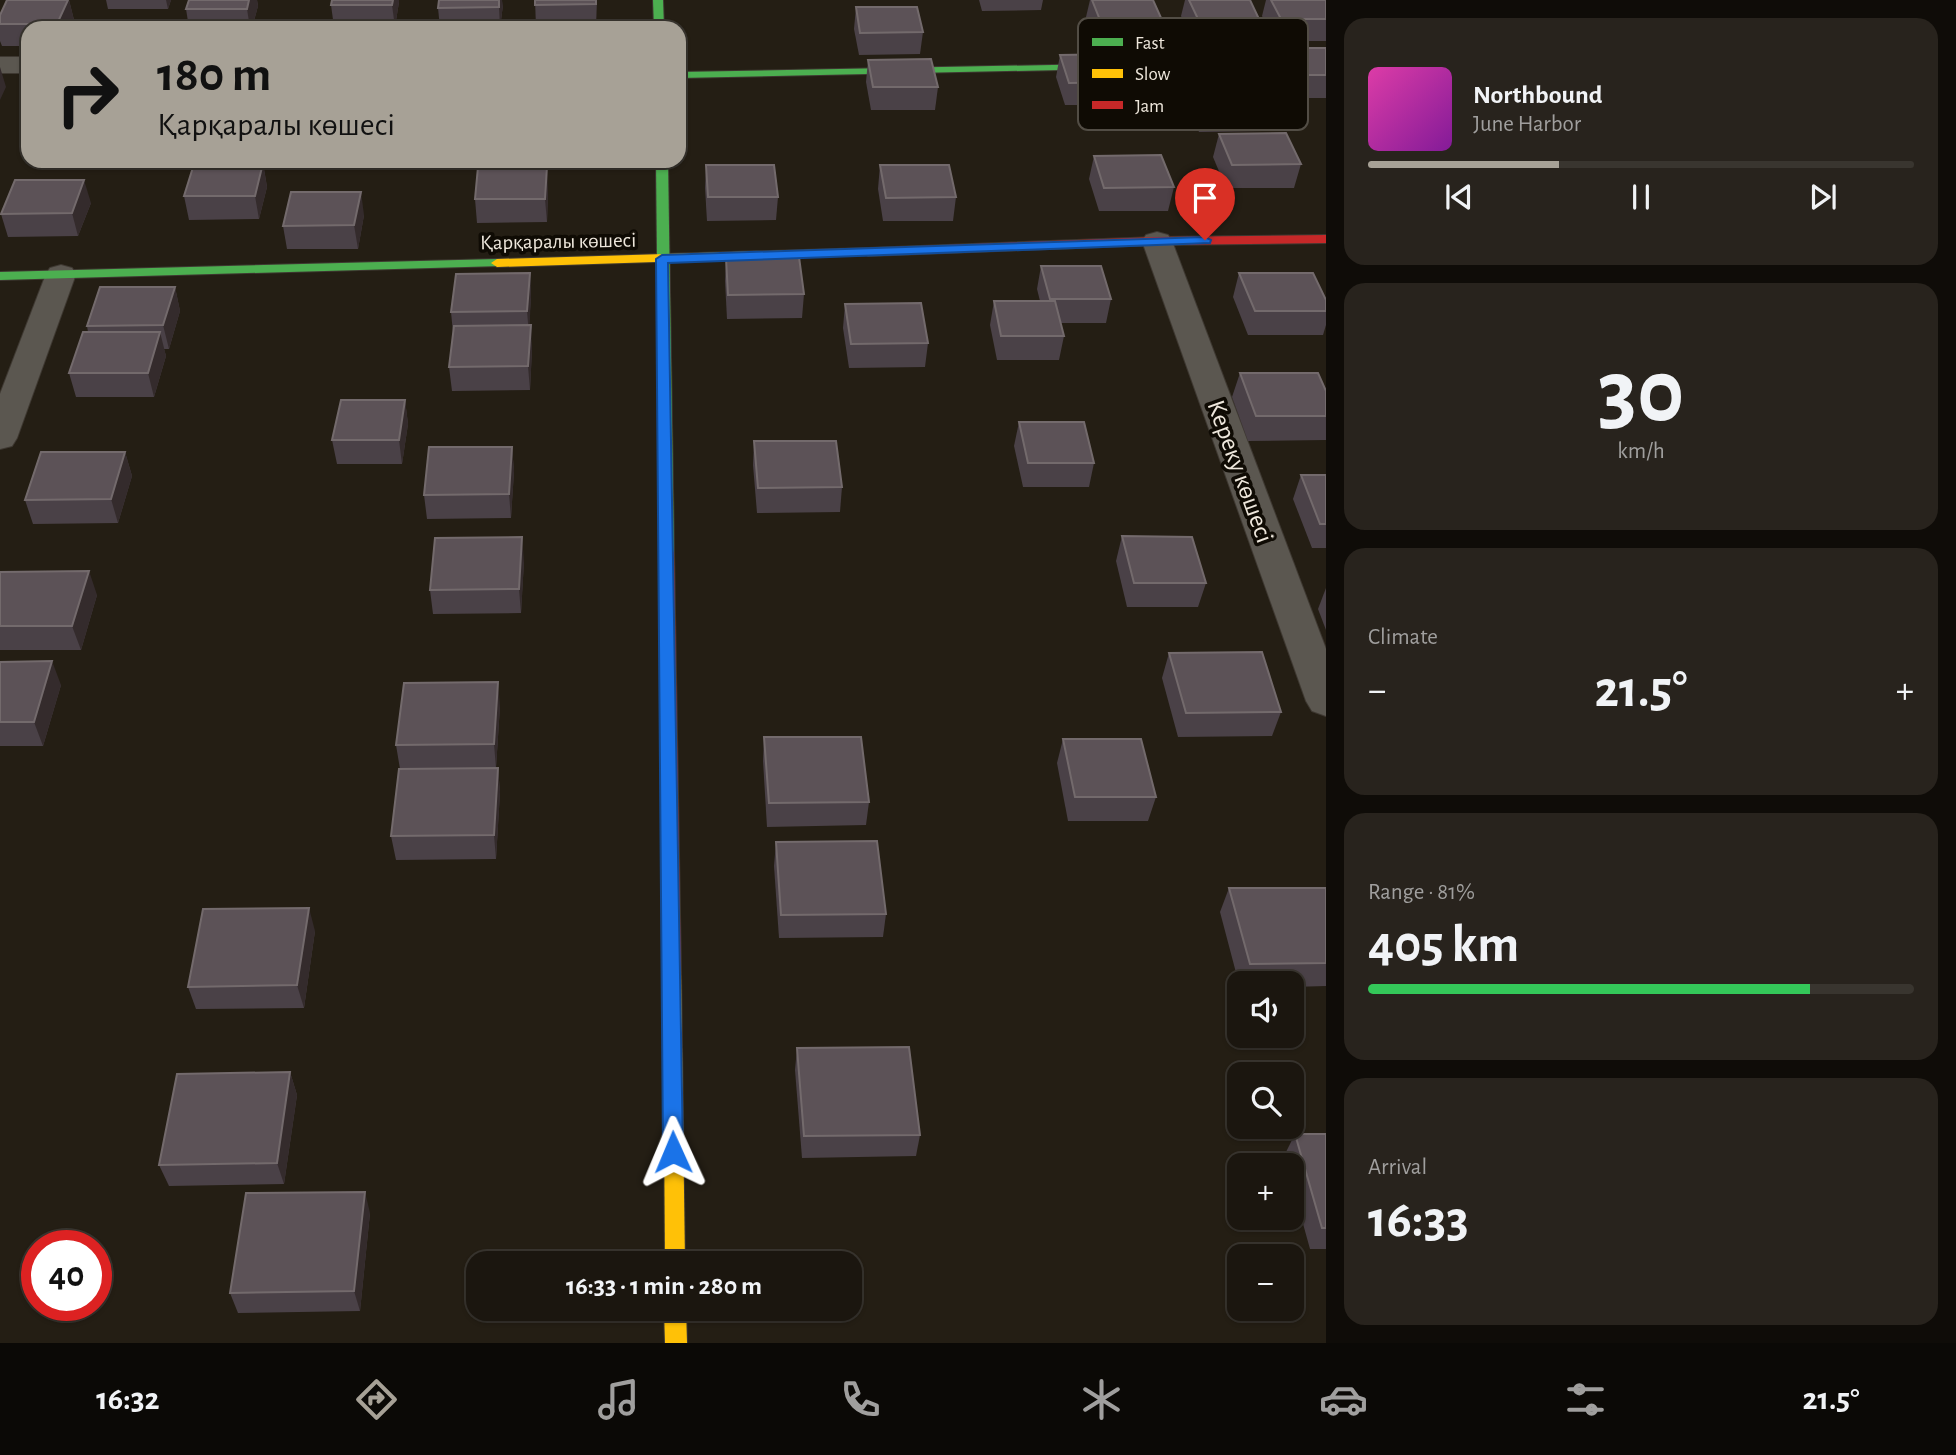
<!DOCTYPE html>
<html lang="en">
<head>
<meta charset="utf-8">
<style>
  :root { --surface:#1b160f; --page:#28231d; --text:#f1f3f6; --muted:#a09f9e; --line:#39352f; --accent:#a7a196 }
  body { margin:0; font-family:"Alegreya Sans",sans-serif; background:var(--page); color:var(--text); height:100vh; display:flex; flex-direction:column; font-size:26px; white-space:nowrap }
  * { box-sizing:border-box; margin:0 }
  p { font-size:23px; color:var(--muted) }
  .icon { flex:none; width:38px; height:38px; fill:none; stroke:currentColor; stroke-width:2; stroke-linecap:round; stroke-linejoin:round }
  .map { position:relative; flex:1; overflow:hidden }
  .sheet { display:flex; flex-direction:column; gap:18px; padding:18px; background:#0f0c08; width:630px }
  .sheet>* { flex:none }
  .guide { position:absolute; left:21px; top:21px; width:665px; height:147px; border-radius:21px; box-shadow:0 2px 5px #0004,0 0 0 2px var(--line); background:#a7a196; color:#111; overflow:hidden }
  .controls { position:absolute; left:1227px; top:971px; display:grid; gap:14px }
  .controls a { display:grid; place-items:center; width:77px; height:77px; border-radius:14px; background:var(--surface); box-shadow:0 2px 5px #0004,0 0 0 2px var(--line); font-size:35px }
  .speed { position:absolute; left:21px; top:1230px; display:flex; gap:14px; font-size:35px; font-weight:700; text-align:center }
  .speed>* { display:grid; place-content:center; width:91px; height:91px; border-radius:50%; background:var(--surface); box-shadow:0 2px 5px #0004,0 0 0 2px var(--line); line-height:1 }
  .speed .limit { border:10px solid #d22; background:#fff; color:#111 }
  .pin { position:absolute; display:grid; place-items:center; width:60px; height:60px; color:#fff; margin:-72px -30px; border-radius:50% 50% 50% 0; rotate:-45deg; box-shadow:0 0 7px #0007 }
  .pin .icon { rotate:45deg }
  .me { position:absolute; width:77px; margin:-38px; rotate:359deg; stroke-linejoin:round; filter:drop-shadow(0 0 5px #0008) }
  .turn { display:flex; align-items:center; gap:24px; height:147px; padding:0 21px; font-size:32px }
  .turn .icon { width:91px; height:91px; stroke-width:2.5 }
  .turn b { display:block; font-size:49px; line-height:60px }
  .big { font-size:52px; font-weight:700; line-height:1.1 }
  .sheet .card { flex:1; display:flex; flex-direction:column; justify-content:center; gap:10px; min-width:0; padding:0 24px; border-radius:21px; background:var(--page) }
  .sheet .dial { align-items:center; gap:0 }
  .dial b { font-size:91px; line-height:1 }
  .song { display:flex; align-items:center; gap:21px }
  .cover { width:84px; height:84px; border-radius:10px; background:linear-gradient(135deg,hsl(320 70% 55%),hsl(290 70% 35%)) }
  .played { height:7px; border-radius:4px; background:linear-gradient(90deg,var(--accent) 35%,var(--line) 35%) }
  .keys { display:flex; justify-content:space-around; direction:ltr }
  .heat { display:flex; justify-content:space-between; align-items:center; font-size:38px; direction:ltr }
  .charge { height:10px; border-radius:5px; background:linear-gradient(90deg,#34c759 81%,var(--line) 0) }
  .trip { position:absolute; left:466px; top:1251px; width:396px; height:70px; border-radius:21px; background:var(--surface); box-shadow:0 2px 5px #0004,0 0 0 2px var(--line); font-weight:700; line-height:70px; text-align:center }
  .dock { display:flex; height:112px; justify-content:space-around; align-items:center; background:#0b0906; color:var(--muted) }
  .dock .icon { width:49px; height:49px }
  .dock .on { color:var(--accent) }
  .dock b { font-size:32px; color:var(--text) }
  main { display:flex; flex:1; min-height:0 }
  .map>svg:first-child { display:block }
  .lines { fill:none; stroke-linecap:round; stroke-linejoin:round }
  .street-casing { stroke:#3e3831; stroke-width:2 }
  .fast-casing { stroke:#3e3831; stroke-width:2 }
  .slow-casing { stroke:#3e3831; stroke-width:2 }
  .jam-casing { stroke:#3e3831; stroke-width:2 }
  .street { fill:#5b5750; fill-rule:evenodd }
  .fast { fill:#4caf50; fill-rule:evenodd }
  .slow { fill:#ffc107; fill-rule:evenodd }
  .jam { fill:#c62828; fill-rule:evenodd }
  .wall { fill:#4a4147 }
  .shaded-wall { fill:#342b2c }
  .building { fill:#5c5257; stroke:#736a6c; stroke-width:2 }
  .route { fill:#1a73e8; stroke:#114b97; stroke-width:2 }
  .labels { text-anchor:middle; stroke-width:7; stroke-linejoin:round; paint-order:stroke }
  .far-street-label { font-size:21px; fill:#eee7dc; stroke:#0f0b04 }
  .street-label { font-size:26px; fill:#eee7dc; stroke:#0f0b04 }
  .key { fill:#0f0b04; stroke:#524d45; stroke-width:2 }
  .key-label { font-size:19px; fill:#eee7dc }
</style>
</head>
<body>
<main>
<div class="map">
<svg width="1326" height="1343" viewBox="0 0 1326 1343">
  <rect width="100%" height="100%" fill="#241e14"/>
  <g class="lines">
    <!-- street casing -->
    <g class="street-casing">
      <g id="street">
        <rect x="0" y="57" width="28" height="16"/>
        <path d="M 1157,232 L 1168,235 L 1172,241 L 1326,649 L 1326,716 L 1312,711 L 1306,701 L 1142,241 L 1146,235 Z"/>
        <path d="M 61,265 L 72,268 L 76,274 L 17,438 L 12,446 L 0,449 L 0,394 L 46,274 L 50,268 Z"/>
      </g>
    </g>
    <!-- fast casing -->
    <g class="fast-casing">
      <g id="fast">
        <path d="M 653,0 L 663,0 L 664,28 L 654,28 Z"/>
        <path d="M 1102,64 L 1107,67 L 1106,69 L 679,78 L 679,72 Z"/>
        <path d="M 656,161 L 668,161 L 674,552 L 667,557 L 660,552 Z"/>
        <path d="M 497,259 L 503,263 L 501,266 L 0,280 L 0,272 Z"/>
      </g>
    </g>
    <!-- slow casing -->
    <g class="slow-casing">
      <g id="slow">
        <path d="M 868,248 L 874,252 L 872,255 L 497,267 L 491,263 L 497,259 Z"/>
        <path d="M 672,965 L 678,968 L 681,973 L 685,1264 L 665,1264 L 663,973 L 666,968 Z"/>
        <path d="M 664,1309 L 686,1309 L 687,1343 L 665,1343 Z"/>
      </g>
    </g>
    <!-- jam casing -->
    <g class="jam-casing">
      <g id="jam">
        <path d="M 1326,60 L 1326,66 L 1102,70 L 1097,67 L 1102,64 Z"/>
        <path d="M 1326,235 L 1326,243 L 1157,245 L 868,256 L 862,252 L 868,248 L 1157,237 Z"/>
        <path d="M 667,547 L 674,552 L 681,973 L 678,978 L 672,981 L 666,978 L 663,973 L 660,552 Z"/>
      </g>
    </g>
    <!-- street -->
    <use href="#street" class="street"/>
    <!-- fast -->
    <use href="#fast" class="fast"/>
    <!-- slow -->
    <use href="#slow" class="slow"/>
    <!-- jam -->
    <use href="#jam" class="jam"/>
  </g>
  <!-- wall -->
  <g class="wall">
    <path d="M 7,0 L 69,0 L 74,20 L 71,28 L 28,28 L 28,46 L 2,46 L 0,41 L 0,15 Z"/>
    <path d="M 106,0 L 171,0 L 168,9 L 108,9 Z"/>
    <path d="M 189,0 L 257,0 L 258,6 L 252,28 L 189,28 L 186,9 Z"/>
    <path d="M 535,0 L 597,0 L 596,27 L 536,27 Z"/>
    <path d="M 979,0 L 1043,0 L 1041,10 L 982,11 Z"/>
    <path d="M 1090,0 L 1153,0 L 1162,20 L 1157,42 L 1096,42 L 1086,17 Z"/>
    <path d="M 1185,0 L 1250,0 L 1259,19 L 1254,41 L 1192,41 L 1181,16 Z"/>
    <path d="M 1266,0 L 1326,0 L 1326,41 L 1275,41 L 1262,16 Z"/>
    <path d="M 399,2 L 395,27 L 334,27 L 331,5 Z"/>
    <path d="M 503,5 L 500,28 L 440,28 L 438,8 Z"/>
    <path d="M 856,7 L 923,32 L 920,54 L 859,55 L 854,29 Z"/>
    <path d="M 1285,48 L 1326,48 L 1326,98 L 1292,98 L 1278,70 Z"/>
    <path d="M 1060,55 L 1134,82 L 1129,105 L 1065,105 L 1056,77 Z"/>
    <path d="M 868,60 L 938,87 L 935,110 L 871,110 L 866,82 Z"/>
    <path d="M 1192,80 L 1270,108 L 1264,131 L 1199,132 L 1187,103 Z"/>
    <path d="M 1219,134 L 1301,164 L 1294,188 L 1226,188 L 1213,157 Z"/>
    <path d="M 1094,156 L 1174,187 L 1168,211 L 1099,211 L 1089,179 Z"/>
    <path d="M 263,163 L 267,187 L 259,219 L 189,220 L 184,196 Z"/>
    <path d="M 706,165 L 778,197 L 776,220 L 707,221 L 705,188 Z"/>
    <path d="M 880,165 L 956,197 L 953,221 L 883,221 L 878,189 Z"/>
    <path d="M 548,190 L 547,222 L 477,223 L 475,199 Z"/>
    <path d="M 91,203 L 78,236 L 8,237 L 1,214 Z"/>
    <path d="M 364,215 L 358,249 L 287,249 L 283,226 Z"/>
    <path d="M 726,258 L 804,294 L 802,318 L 727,319 L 725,281 Z"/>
    <path d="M 1041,266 L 1111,299 L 1106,323 L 1060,323 L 1064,336 L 1059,360 L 997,360 L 990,325 L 994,301 L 1040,301 L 1037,289 Z"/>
    <path d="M 530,273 L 531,297 L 529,325 L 532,349 L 530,390 L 452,391 L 449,367 L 453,333 L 451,312 Z"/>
    <path d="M 1239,273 L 1326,300 L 1326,325 L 1323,335 L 1248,335 L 1233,297 Z"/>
    <path d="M 175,287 L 180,311 L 169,349 L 164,349 L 166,356 L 154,397 L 76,397 L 69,373 L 88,332 L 87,326 Z"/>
    <path d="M 845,304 L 928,343 L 925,367 L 849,368 L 843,328 Z"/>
    <path d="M 1240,373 L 1326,416 L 1326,440 L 1248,441 L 1232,397 Z"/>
    <path d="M 405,400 L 408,424 L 402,464 L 337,464 L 332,440 Z"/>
    <path d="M 1019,422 L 1094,463 L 1089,487 L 1023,487 L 1014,446 Z"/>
    <path d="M 754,441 L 842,487 L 840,512 L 757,513 L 753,465 Z"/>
    <path d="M 512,447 L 514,471 L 511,518 L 427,519 L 424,495 Z"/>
    <path d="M 125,452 L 132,476 L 118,523 L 33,524 L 25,500 Z"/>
    <path d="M 1301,475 L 1326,475 L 1326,548 L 1312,548 L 1293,499 Z"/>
    <path d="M 1122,536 L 1206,583 L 1198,607 L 1127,607 L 1116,561 Z"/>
    <path d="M 524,561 L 521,613 L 433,614 L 430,590 Z"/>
    <path d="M 0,572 L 97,595 L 81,650 L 0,650 Z"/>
    <path d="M 1326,588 L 1326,630 L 1318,609 Z"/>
    <path d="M 1169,653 L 1281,712 L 1272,736 L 1178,737 L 1162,678 Z"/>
    <path d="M 0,662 L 61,685 L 43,746 L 0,746 Z"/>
    <path d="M 500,706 L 496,768 L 498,768 L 500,792 L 496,859 L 396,860 L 391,836 L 400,769 L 396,745 Z"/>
    <path d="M 764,737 L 869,802 L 866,825 L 767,827 L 763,761 Z"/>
    <path d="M 1063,739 L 1156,797 L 1148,821 L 1068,821 L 1057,763 Z"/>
    <path d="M 776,842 L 886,914 L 883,937 L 779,938 L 774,866 Z"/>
    <path d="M 1229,888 L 1326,888 L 1326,986 L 1292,987 L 1292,984 L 1239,984 L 1220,912 Z"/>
    <path d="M 315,931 L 304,1008 L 196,1009 L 188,987 Z"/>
    <path d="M 797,1048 L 920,1135 L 916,1156 L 802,1158 L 795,1070 Z"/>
    <path d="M 290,1072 L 297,1095 L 284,1184 L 169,1186 L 159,1165 Z"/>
    <path d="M 1295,1134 L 1326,1134 L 1326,1249 L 1310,1249 L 1292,1184 L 1292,1166 L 1286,1166 L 1284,1156 Z"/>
    <path d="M 370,1213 L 360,1311 L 238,1313 L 230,1293 Z"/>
  </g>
  <!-- shaded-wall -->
  <g class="shaded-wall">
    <path d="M 68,0 L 69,0 L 74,20 L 71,28 L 58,28 L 57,24 Z"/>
    <path d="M 166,0 L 171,0 L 168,9 Z"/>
    <path d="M 249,0 L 257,0 L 258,6 L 252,28 L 250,28 L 247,9 Z"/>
    <path d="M 393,0 L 399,0 L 399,2 L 395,27 L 392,5 Z"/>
    <path d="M 499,0 L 502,0 L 503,5 L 500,28 L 499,7 Z"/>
    <path d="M 0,67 L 6,87 L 0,100 Z"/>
    <path d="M 263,163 L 267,187 L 259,219 L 255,196 Z"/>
    <path d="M 547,166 L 548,190 L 547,222 L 545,199 Z"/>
    <path d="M 84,180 L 91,203 L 78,236 L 72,213 Z"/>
    <path d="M 361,192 L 364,215 L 358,249 L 354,225 Z"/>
    <path d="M 530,273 L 531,297 L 529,335 L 527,311 Z"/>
    <path d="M 175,287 L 180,311 L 169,349 L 163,325 Z"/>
    <path d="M 531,325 L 532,349 L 530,390 L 528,366 Z"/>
    <path d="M 160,332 L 166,356 L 154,397 L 148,373 Z"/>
    <path d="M 405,400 L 408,424 L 402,464 L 399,440 Z"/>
    <path d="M 512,447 L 514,471 L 511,518 L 509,494 Z"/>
    <path d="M 125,452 L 132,476 L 118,523 L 111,499 Z"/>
    <path d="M 522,537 L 524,561 L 521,613 L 519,589 Z"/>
    <path d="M 89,571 L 97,595 L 81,650 L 72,626 Z"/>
    <path d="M 52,661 L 61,685 L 43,746 L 34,722 Z"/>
    <path d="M 498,682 L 500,706 L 496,768 L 494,744 Z"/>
    <path d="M 498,768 L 500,792 L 496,859 L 494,835 Z"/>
    <path d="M 309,908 L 315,931 L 304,1008 L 297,985 Z"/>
    <path d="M 290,1072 L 297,1095 L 284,1184 L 277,1163 Z"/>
    <path d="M 365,1192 L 370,1213 L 360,1311 L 354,1291 Z"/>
  </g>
  <!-- building -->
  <g class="building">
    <path d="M 7,0 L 68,0 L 57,24 L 0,24 L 0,15 Z"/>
    <path d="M 189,0 L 249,0 L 247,9 L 186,9 Z"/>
    <path d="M 332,0 L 393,0 L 392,5 L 331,5 Z"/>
    <path d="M 439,0 L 499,0 L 499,7 L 438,8 Z"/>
    <path d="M 535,0 L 596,0 L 596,4 L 535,5 Z"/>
    <path d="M 1092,0 L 1153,0 L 1162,20 L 1100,20 Z"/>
    <path d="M 1189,0 L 1250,0 L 1259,19 L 1198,19 Z"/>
    <path d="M 1271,0 L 1326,0 L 1326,19 L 1281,19 Z"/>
    <path d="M 856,7 L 917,7 L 923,32 L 860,33 Z"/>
    <path d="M 1285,48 L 1326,48 L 1326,75 L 1299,75 Z"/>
    <path d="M 1123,54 L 1134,82 L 1069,83 L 1060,55 Z"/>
    <path d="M 931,59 L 938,87 L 873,87 L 868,60 Z"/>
    <path d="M 1286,133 L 1301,164 L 1232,165 L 1219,134 Z"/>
    <path d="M 1161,155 L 1174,187 L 1104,188 L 1094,156 Z"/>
    <path d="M 263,163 L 255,196 L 184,196 L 194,164 Z"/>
    <path d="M 706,165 L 774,165 L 778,197 L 708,197 Z"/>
    <path d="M 880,165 L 949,165 L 956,197 L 886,198 Z"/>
    <path d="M 547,166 L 545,199 L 475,199 L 478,167 Z"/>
    <path d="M 15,180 L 84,180 L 72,213 L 1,214 Z"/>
    <path d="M 291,192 L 361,192 L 354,225 L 283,226 Z"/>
    <path d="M 799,257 L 804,294 L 728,295 L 726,258 Z"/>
    <path d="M 1041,266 L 1101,266 L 1111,299 L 1050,299 Z"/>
    <path d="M 530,273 L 527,311 L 451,312 L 456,274 Z"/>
    <path d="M 1239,273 L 1313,273 L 1326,300 L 1326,311 L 1255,311 Z"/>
    <path d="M 100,287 L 175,287 L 163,325 L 87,326 Z"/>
    <path d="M 994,301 L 1055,301 L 1064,336 L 1001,336 Z"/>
    <path d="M 921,303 L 928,343 L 851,344 L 845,304 Z"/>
    <path d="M 531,325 L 528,366 L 449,367 L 454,326 Z"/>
    <path d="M 83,332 L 160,332 L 148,373 L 69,373 Z"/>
    <path d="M 1240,373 L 1318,373 L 1326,391 L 1326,416 L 1256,416 Z"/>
    <path d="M 341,400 L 405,400 L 399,440 L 332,440 Z"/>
    <path d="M 1019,422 L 1084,422 L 1094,463 L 1028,463 Z"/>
    <path d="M 754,441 L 836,441 L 842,487 L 758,488 Z"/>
    <path d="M 429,447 L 512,447 L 509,494 L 424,495 Z"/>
    <path d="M 41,452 L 125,452 L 111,499 L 25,500 Z"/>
    <path d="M 1301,475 L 1326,475 L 1326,524 L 1320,524 Z"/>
    <path d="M 1122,536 L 1192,537 L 1206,583 L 1134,583 Z"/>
    <path d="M 522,537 L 519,589 L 430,590 L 435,538 Z"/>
    <path d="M 89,571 L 72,626 L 0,626 L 0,572 Z"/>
    <path d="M 1262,652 L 1281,712 L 1186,713 L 1169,653 Z"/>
    <path d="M 52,661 L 34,722 L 0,722 L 0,662 Z"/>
    <path d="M 498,682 L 494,744 L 396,745 L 404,683 Z"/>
    <path d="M 764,737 L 861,737 L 869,802 L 769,803 Z"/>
    <path d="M 1063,739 L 1141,739 L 1156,797 L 1075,797 Z"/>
    <path d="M 498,768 L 494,835 L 391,836 L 399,769 Z"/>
    <path d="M 877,841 L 886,914 L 781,915 L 776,842 Z"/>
    <path d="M 1229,888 L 1326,888 L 1326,963 L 1250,964 Z"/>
    <path d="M 309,908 L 297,985 L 188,987 L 203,909 Z"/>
    <path d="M 909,1047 L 920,1135 L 804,1136 L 797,1048 Z"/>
    <path d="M 290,1072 L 277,1163 L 159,1165 L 177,1074 Z"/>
    <path d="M 1295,1134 L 1326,1134 L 1326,1228 L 1322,1228 Z"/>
    <path d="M 365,1192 L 354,1291 L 230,1293 L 246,1193 Z"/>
  </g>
  <!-- route -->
  <path class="route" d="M 1205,237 L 1211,240 L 1210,243 L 668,263 L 683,1152 L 680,1158 L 673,1161 L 666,1158 L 663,1152 L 656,259 L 662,255 Z"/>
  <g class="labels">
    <!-- far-street labels -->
    <g class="far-street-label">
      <text transform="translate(558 241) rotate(-1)" y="7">Қарқаралы көшесі</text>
    </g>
    <!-- street labels -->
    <g class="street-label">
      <text transform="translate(1241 471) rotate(70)" y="9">Кереку көшесі</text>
    </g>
  </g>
  <!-- legend -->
  <rect x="1078" y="18" width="230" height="112" rx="10" class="key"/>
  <rect x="1092" y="38" width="31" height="8" fill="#4caf50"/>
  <rect x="1092" y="69" width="31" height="9" fill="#ffc107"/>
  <rect x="1092" y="101" width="31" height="8" fill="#c62828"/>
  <g class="key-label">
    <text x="1135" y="49">Fast</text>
    <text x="1135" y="80">Slow</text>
    <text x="1135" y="112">Jam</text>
  </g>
</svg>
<div class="controls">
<a><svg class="icon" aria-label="sound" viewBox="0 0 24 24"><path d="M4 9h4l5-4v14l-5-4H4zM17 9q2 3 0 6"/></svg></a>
<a><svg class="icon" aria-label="search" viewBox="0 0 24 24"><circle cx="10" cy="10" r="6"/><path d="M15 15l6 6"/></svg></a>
<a>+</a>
<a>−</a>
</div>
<div class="speed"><div class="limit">40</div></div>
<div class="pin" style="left:1205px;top:240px;background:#d93025"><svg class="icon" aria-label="arrive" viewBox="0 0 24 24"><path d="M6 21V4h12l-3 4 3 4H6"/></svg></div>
<svg class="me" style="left:673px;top:1152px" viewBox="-20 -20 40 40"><path d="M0-17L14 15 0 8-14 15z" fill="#1a73e8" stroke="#fff" stroke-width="4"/></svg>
<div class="trip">16:33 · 1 min · 280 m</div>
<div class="guide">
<div class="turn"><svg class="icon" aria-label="right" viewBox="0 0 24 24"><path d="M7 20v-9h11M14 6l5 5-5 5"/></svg><div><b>180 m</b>Қарқаралы көшесі</div></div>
</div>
</div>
<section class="sheet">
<div class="card">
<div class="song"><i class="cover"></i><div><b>Northbound</b><p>June Harbor</p></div></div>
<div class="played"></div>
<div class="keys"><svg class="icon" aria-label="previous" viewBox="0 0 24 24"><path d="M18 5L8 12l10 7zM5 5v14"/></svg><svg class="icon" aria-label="pause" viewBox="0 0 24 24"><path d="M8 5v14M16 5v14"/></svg><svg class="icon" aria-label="next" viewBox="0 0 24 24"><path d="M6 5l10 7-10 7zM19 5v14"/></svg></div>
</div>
<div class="card dial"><b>30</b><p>km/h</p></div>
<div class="card"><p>Climate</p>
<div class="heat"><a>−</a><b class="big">21.5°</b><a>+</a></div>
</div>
<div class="card"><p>Range · 81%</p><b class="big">405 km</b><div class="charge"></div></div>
<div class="card"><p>Arrival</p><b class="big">16:33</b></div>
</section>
</main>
<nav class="dock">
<b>16:32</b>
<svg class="icon on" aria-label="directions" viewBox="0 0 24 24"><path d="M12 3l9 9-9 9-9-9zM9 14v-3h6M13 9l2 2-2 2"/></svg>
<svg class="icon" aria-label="music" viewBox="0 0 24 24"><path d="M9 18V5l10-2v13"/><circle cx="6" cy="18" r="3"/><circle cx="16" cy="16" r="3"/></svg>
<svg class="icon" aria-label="phone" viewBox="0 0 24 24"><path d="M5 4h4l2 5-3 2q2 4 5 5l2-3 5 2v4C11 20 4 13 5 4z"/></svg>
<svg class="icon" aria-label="climate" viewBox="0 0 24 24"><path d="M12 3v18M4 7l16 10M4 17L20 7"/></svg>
<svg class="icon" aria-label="car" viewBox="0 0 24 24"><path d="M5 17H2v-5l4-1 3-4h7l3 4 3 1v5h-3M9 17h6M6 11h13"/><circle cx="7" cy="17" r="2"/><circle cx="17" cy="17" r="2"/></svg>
<svg class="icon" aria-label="filters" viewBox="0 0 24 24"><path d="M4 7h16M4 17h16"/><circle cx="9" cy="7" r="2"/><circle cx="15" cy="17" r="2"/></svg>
<b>21.5°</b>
</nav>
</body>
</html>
